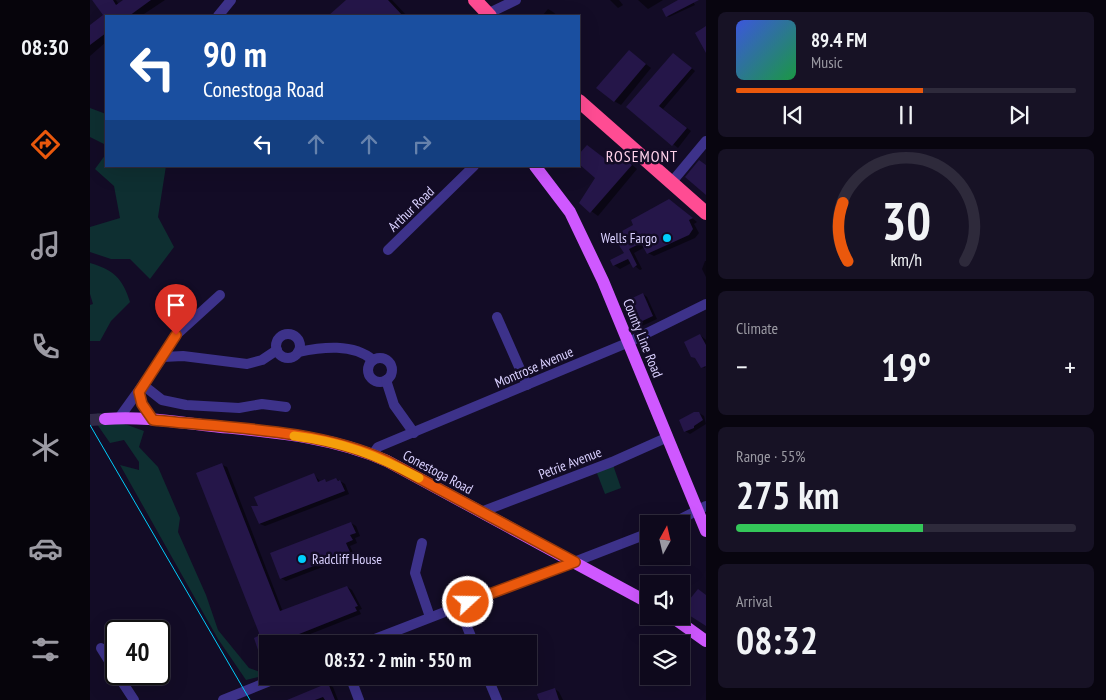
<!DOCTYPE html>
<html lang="en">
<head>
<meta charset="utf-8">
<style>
  :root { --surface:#0e091c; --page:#171225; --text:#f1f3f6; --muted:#9b9aa3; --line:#2e2a3b; --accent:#ea580c }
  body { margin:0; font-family:"PT Sans Narrow",sans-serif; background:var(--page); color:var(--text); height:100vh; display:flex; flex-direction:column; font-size:19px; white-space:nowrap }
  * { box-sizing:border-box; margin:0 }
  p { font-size:16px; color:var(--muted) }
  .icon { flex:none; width:28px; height:28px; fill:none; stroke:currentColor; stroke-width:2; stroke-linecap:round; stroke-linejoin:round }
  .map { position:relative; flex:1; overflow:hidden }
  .drawer { display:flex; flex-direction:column; gap:12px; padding:12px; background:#08050f; width:400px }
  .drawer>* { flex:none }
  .guide { position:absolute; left:15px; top:15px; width:475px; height:152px; border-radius:0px; box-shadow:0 5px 20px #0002,0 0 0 1px var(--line); background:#1a4fa0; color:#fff; overflow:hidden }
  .needle { width:32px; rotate:8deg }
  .fabs { position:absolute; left:550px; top:515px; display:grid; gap:10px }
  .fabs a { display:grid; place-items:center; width:50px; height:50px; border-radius:0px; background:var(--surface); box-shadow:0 5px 20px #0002,0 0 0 1px var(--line); font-size:25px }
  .speed { position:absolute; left:15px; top:620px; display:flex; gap:10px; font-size:25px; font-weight:700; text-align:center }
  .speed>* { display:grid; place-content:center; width:65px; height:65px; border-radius:50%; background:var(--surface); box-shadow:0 5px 20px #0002,0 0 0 1px var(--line); line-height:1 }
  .speed .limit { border:2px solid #111; border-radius:8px; background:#fff; color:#111 }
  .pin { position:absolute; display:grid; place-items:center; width:42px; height:42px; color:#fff; margin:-51px -21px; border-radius:50% 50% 50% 0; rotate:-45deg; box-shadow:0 0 5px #0007 }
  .pin .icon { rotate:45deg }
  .me { position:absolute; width:55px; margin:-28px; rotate:69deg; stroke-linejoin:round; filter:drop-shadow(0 0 4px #0008) }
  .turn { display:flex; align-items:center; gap:18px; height:105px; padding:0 15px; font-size:22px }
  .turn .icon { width:65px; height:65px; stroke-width:2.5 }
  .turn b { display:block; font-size:35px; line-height:42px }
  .lanes { display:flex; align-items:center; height:48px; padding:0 15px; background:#0003; justify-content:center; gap:25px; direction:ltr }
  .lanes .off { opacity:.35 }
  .big { font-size:38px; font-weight:700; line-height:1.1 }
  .drawer .card { flex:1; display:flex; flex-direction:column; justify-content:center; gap:8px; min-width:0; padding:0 18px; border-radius:8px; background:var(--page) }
  .drawer .dial { align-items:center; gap:0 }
  .dial svg { height:130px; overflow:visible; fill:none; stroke:var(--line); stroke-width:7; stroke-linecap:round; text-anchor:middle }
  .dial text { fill:var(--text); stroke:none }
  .song { display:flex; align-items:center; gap:15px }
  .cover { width:60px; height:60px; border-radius:8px; background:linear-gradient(135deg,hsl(230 70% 55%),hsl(140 70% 35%)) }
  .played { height:5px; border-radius:2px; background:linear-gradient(90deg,var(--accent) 55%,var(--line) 55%) }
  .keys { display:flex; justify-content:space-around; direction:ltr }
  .heat { display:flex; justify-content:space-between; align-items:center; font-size:28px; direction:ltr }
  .charge { height:8px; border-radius:4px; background:linear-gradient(90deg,#34c759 55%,var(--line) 0) }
  .trip { position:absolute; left:169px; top:635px; width:278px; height:50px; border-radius:0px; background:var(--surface); box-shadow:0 5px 20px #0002,0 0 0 1px var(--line); font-weight:700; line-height:50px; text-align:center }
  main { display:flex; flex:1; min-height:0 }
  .tab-bar { display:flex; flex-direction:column; width:90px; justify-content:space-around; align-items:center; background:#06040b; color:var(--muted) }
  .tab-bar .icon { width:35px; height:35px }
  .tab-bar .on { color:var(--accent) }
  .tab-bar b { font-size:22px; color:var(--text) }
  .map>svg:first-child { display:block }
  .green { fill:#0e2f31 }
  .shadow { fill:#0007 }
  .building { fill:#251649 }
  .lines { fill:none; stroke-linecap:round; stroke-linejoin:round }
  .major-tunnel { stroke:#312a47; stroke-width:12; stroke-dasharray:12 6; stroke-linecap:butt }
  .minor { stroke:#3d328a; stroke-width:10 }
  .major { stroke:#cf58ff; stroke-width:12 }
  .highway { stroke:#ff4c93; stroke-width:14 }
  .tram { stroke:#00cefc; stroke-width:1 }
  .route-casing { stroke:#983908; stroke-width:12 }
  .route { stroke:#ea580c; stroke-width:9 }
  .slow { stroke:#f59e0b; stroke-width:9 }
  .poi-dot { fill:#00cefc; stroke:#130c26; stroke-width:2 }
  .labels { text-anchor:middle; stroke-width:5; stroke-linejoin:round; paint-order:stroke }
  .street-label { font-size:14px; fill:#dad1ff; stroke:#130c26 }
  .poi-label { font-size:14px; fill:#dad1ff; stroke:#130c26; text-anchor:end }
  .quarter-label { font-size:16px; letter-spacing:1px; fill:#ffd3eb; stroke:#130c26 }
</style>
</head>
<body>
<main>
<nav class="tab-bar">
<b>08:30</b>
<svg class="icon on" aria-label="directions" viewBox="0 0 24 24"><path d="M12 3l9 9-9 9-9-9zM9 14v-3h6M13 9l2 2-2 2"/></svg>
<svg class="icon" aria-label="music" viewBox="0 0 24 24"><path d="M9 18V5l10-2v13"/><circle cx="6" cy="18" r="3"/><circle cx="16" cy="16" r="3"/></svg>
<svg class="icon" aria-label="phone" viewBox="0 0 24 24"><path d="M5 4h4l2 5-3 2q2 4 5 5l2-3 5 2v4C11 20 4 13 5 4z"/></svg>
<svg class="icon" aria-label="climate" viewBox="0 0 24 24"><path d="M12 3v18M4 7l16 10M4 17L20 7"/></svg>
<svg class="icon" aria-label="car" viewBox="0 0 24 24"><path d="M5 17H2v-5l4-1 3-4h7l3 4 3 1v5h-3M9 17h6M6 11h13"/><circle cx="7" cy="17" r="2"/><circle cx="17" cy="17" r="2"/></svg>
<svg class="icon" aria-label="filters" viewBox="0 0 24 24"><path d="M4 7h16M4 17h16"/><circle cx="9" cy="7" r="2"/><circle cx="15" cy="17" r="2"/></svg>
</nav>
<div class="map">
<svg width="616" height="700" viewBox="0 0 616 700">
  <rect width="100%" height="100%" fill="#130c26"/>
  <!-- green -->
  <g class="green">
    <path d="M 0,108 L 16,114 L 16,145 L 0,137 Z"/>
    <path d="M 16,154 L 16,166 L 76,166 L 68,217 L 84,247 L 60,279 L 40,259 L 21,259 L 0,252 L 0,227 L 30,218 L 24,186 L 5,169 Z"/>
    <path d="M 0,263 C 24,270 33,279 40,302 L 21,321 L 10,341 L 0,341 L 0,305 L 3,304 L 0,294 Z"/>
    <path d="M 8,413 L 17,425 L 32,423 L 54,431 L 49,447 L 68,467 L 90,518 L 88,532 L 116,595 L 128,630 L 159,668 L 170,672 L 177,669 L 177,675 L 156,680 L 128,639 L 30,465 L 49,470 L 49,462 L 34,440 L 20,443 L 2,417 Z"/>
    <path d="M 522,462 L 531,488 L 515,494 L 505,468 Z"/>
  </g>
  <!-- shadow -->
  <g class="shadow">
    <path d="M 2,0 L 26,0 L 29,5 L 35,0 L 75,0 L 51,16 L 16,16 L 16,42 L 0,56 L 0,26 L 15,15 Z"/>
    <path d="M 258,0 L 302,0 L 317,16 L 240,16 Z"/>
    <path d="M 520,0 L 529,0 L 533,5 L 528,8 Z"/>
    <path d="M 548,0 L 573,0 L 558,9 Z"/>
    <path d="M 590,0 L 602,0 L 605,5 L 579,17 L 577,16 Z"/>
    <path d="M 458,9 L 463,12 L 468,16 L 452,16 Z"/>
    <path d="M 539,51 L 561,68 L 531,105 L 524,101 Z"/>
    <path d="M 588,57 L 605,71 L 573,109 L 601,131 L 588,148 L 537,107 Z"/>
    <path d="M 497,146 L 519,162 L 533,157 L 547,169 L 508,216 L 490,203 L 507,177 L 489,162 L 489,156 Z"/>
    <path d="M 585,204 L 607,222 L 604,224 L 609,233 L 605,238 L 564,256 L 558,253 L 555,247 L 544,253 L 552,269 L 550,270 L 541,263 L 530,269 L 524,265 L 536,254 L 525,236 Z"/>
    <path d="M 615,261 L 616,261 L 616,277 L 612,269 Z"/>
    <path d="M 553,294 L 557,297 L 567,319 L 552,326 L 547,323 Z"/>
    <path d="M 610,335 L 616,340 L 615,368 L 611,366 Z"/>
    <path d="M 609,413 L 614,416 L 616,424 L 600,434 L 595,431 Z"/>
    <path d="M 132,465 L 137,467 L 193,612 L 257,587 L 262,590 L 272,609 L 269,610 L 271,614 L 195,644 L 178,644 L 178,650 L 174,652 L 169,649 L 170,633 Z"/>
    <path d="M 224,475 L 231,482 L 238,483 L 246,479 L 250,481 L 255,484 L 259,494 L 175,526 L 170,524 L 163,507 L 170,508 Z"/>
    <path d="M 261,523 L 266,526 L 270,536 L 265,538 L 267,543 L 260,546 L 264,555 L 196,581 L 191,578 Z"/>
    <path d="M 238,685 L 243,687 L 248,700 L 199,700 Z"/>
    <path d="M 465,689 L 469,692 L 473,700 L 447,700 Z"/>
  </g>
  <!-- building -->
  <g class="building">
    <path d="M 2,0 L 23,0 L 26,5 L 33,0 L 61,0 L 39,16 L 16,16 L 16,33 L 0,45 L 0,25 L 13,15 Z"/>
    <path d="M 256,0 L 298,0 L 313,16 L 238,16 Z"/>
    <path d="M 588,0 L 609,0 L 576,17 L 572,9 Z"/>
    <path d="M 616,26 L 616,53 L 605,33 Z"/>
    <path d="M 539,50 L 556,64 L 524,102 L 506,88 Z"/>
    <path d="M 583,53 L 602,68 L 569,106 L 597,128 L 582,146 L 536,107 Z"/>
    <path d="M 497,145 L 518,161 L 526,152 L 542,165 L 500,213 L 489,203 L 505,178 L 489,164 L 489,154 Z"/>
    <path d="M 609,160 L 616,165 L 616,195 L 595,177 Z"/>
    <path d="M 579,199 L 603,218 L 599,220 L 603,229 L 599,235 L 557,254 L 551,243 L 539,249 L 547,265 L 543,268 L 538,259 L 523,266 L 520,260 L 534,253 L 523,236 L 543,225 L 541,220 Z"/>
    <path d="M 553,293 L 563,316 L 546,324 L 536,301 Z"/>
    <path d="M 610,334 L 616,345 L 616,366 L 611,368 L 605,358 L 601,357 L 594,342 Z"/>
    <path d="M 604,412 L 609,412 L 613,420 L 604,426 L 604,428 L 594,432 L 589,420 Z"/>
    <path d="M 132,463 L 190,611 L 257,586 L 268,606 L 265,607 L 267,611 L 184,644 L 178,644 L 178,646 L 168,650 L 164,638 L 168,636 L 169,633 L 106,473 Z"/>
    <path d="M 224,473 L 228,482 L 235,479 L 236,482 L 246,478 L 248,481 L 250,480 L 255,491 L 169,524 L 161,506 L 168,506 L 164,497 Z"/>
    <path d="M 261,522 L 266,533 L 260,535 L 263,540 L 256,543 L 260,552 L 190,579 L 180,553 Z"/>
    <path d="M 608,589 L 616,595 L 616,626 L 591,610 Z"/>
    <path d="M 238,683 L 245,700 L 235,700 L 233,697 L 225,700 L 197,700 Z"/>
    <path d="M 465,688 L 469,700 L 449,700 L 447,694 Z"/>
  </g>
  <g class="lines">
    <!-- major-tunnel -->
    <path class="major-tunnel" d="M 0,420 L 15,419"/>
    <!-- minor -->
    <g class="minor">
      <path d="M 397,14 L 426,0"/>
      <path d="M 128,16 L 141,0"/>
      <path d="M 581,183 L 616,141"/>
      <path d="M 298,250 L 384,166"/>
      <path d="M 407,317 L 437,385"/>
      <circle cx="198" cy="346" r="12"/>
      <path d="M 208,352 C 232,347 263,343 283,360"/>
      <path d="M 73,357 L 93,356 L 157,364 L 172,360 L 187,350"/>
      <circle cx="290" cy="370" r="12"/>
      <path d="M 296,380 L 304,405 L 324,433"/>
      <path d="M 53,385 L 72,400 L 96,405 L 149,408 L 172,404 L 196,407"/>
      <path d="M 49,392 L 52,404 L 63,420"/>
      <path d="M 29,418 L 73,357 L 86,335 L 130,295"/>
      <path d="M 283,454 L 288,447 L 537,343 L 616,304"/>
      <path d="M 391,512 L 522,462 L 578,437"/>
      <path d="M 581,524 L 616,506"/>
      <path d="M 332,543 L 325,573 L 340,617"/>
      <path d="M 369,607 L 384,644"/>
      <path d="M 272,644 L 559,533"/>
      <path d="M 11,648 L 26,672"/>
      <path d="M 27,674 L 44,700"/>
      <path d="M 260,676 L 269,700"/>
      <path d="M 397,676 L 407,700"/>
      <path d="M 133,700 L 192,676"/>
    </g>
    <!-- major -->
    <g class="major">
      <path d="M 445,166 L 480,212 L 513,281 L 616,531"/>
      <path d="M 15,419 C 51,416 86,422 122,426 C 181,432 242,436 297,461 L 559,603"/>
      <path d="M 581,616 L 616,641"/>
    </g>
    <!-- highway -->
    <g class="highway">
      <path d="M 385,0 L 400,16"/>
      <path d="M 489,101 L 616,213"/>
    </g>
    <!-- tram -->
    <path class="tram" d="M 0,425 L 160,700"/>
  </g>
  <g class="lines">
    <!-- route casing -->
    <g class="route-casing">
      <path id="route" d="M 86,335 L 49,392 L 52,404 L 63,420 C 139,428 228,429 297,461 L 485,562 L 378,602"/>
    </g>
    <!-- route -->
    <use href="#route" class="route"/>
    <!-- slow -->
    <path class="slow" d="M 204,436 C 253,442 286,455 329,478"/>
  </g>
  <!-- markers -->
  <g class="poi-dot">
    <circle cx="577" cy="238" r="5"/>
    <circle cx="212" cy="559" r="5"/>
  </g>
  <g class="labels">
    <!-- street labels -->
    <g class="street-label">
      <text transform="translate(321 209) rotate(-44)" y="5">Arthur Road</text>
      <text transform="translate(553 338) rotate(68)" y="5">County Line Road</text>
      <text transform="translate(444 367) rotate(-23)" y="5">Montrose Avenue</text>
      <text transform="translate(480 463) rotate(-21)" y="5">Petrie Avenue</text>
      <text transform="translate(348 472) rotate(28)" y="5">Conestoga Road</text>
    </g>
    <!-- poi labels -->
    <g class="poi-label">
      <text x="567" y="243">Wells Fargo</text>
      <text x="222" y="564" text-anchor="start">Radcliff House</text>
    </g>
    <!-- quarter labels -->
    <g class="quarter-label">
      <text x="552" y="162">ROSEMONT</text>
    </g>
  </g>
</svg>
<div class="fabs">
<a><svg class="needle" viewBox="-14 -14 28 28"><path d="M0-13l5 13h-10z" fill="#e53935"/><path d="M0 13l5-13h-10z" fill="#9b9aa3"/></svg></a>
<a><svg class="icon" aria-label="sound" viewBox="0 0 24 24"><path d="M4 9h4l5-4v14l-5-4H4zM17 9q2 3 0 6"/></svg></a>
<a><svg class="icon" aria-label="layers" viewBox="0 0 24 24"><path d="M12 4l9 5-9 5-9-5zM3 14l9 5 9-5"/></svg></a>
</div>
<div class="speed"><div class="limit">40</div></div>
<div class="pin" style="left:86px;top:335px;background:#d93025"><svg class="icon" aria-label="arrive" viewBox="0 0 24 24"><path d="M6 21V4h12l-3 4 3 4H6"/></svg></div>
<svg class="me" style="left:378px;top:602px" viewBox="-20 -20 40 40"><circle r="17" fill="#ea580c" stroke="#fff" stroke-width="3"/><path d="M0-11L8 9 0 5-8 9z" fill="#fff"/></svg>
<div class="trip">08:32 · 2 min · 550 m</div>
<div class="guide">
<div class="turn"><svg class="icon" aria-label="left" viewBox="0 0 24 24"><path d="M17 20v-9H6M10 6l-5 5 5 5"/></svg><div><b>90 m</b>Conestoga Road</div></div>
<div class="lanes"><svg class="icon" aria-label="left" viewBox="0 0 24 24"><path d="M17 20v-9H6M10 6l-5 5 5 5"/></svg><svg class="icon off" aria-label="ahead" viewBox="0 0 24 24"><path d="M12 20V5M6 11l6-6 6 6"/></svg><svg class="icon off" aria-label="ahead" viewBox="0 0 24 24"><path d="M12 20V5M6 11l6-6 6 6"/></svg><svg class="icon off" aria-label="right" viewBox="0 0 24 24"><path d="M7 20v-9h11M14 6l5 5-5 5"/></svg></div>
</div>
</div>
<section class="drawer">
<div class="card">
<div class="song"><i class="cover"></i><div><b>89.4 FM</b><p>Music</p></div></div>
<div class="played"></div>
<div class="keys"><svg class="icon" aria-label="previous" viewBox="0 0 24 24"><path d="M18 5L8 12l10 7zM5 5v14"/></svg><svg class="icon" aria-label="pause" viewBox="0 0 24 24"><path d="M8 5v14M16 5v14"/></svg><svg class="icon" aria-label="next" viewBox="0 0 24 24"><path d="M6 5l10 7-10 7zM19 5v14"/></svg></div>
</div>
<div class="card dial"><svg viewBox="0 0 100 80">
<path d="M14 69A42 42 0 1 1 86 69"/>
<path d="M14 69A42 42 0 0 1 11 33" stroke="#ea580c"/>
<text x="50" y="56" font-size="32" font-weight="700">30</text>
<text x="50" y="72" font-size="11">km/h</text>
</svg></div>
<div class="card"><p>Climate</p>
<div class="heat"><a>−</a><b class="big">19°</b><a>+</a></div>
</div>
<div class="card"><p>Range · 55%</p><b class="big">275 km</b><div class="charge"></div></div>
<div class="card"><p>Arrival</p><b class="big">08:32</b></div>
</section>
</main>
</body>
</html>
